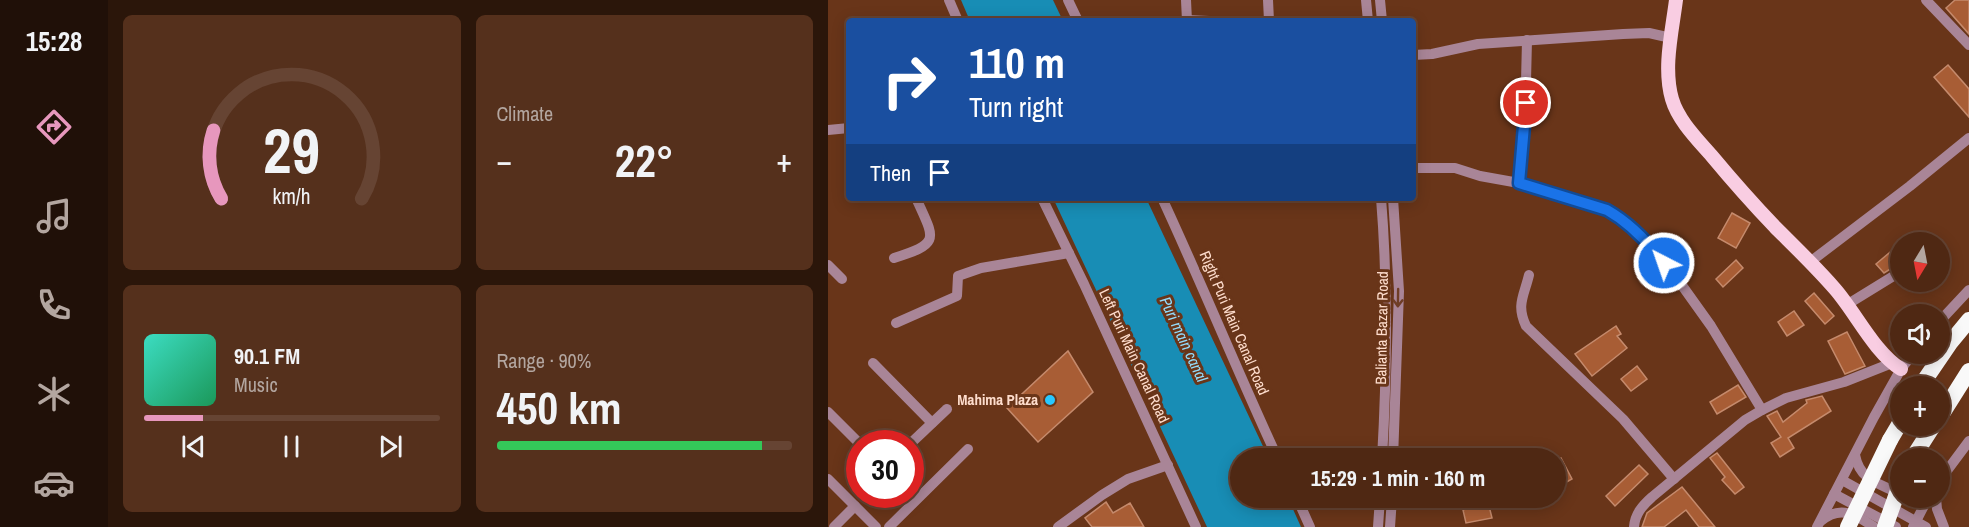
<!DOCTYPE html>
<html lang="en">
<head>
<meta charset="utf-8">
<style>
  :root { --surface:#4f2813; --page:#55301c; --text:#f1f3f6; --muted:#b3a6a0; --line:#643; --accent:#e797bd }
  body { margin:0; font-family:"Archivo Narrow",sans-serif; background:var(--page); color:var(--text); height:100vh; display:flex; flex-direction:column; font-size:22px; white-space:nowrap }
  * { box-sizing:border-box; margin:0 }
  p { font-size:20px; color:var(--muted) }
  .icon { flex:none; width:33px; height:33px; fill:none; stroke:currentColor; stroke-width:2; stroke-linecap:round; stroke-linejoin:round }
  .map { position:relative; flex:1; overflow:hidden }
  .sheet { display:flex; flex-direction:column; gap:15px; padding:15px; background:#2b160a; width:720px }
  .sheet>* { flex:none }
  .guide { position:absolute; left:18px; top:18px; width:570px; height:183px; border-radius:6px; box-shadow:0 3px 15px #0003,0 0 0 2px var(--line); background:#1a4fa0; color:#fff; overflow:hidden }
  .needle { width:39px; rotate:190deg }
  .controls { position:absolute; left:1062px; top:232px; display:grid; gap:12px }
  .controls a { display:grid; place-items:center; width:60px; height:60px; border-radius:50%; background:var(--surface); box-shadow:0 3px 15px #0003,0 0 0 2px var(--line); font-size:30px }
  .speed { position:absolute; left:18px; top:430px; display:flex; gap:12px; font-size:30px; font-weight:700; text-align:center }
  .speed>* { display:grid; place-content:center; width:78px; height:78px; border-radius:50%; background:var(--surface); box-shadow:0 3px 15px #0003,0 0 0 2px var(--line); line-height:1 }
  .speed .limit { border:9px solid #d22; background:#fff; color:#111 }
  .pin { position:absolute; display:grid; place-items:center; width:51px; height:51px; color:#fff; margin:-26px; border:3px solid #fff; border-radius:50%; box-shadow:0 2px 6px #0007 }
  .me { position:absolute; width:66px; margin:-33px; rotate:319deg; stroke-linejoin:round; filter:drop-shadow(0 0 4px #0008) }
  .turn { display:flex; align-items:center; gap:21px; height:126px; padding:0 24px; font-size:27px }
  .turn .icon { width:78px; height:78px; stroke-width:2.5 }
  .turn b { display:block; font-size:42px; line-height:51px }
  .then { display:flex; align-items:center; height:57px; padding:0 24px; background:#0003; gap:12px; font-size:22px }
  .big { font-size:45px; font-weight:700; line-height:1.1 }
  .sheet .tile { flex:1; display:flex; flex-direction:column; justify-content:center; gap:9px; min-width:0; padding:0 21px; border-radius:9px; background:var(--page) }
  .sheet .dial { align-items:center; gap:0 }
  .dial svg { height:156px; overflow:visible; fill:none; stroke:var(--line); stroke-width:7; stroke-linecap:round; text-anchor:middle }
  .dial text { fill:var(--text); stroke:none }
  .song { display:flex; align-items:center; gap:18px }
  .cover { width:72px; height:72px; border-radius:9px; background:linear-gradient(135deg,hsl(170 70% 55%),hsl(150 70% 35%)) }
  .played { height:6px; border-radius:3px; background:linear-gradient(90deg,var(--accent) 20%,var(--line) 20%) }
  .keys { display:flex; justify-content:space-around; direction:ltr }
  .heat { display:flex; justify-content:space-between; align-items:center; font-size:33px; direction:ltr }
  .charge { height:9px; border-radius:4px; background:linear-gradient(90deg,#34c759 90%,var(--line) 0) }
  .sheet .tiles { flex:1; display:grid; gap:15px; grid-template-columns:repeat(2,1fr) }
  .trip { position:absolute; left:402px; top:448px; width:336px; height:60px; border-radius:30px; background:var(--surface); box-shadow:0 3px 15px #0003,0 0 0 2px var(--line); font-weight:700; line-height:60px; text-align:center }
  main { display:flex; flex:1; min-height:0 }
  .tab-bar { display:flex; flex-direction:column; width:108px; justify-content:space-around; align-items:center; background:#201008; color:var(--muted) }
  .tab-bar .icon { width:42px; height:42px }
  .tab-bar .current { color:var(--accent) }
  .tab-bar b { font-size:27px; color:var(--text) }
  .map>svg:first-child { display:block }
  .water { fill:#188db5 }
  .building { fill:#a85d35; stroke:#c58a6c; stroke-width:1.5 }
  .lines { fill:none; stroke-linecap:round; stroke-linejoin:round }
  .minor { stroke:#a98597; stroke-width:10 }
  .major { stroke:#f9cde2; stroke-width:14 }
  .highway { stroke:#f9f9f9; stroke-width:16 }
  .highway-bridge { stroke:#f9f9f9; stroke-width:16 }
  .oneway { stroke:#6f3d26 }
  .route-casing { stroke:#114b97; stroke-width:15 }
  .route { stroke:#1a73e8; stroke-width:10 }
  .poi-dot { fill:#29c8ff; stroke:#693519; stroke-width:2 }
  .labels { text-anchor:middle; stroke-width:6; stroke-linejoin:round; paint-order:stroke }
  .street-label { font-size:15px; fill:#feddcd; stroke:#693519 }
  .poi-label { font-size:15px; font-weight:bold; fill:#feddcd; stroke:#693519; text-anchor:end }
  .water-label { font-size:16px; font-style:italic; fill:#92dbfb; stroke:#693519 }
</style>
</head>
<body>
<main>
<nav class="tab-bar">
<b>15:28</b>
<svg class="icon current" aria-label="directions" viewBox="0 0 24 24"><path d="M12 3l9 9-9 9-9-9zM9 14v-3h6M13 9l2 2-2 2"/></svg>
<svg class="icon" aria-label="music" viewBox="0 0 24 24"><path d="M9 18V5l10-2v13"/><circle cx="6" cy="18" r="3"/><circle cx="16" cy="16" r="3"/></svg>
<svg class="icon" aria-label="phone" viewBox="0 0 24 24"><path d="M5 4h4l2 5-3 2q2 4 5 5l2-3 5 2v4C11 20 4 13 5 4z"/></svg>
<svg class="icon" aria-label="climate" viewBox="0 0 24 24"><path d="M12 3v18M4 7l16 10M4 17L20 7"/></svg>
<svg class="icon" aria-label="car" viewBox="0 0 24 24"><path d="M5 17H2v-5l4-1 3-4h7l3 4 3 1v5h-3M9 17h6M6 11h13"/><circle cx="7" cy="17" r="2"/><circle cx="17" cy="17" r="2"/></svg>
</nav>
<section class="sheet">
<div class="tiles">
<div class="tile dial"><svg viewBox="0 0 100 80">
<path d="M14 69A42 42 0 1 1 86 69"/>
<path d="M14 69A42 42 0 0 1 10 34" stroke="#e797bd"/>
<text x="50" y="56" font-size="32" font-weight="700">29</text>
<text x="50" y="72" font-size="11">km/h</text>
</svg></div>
<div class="tile"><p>Climate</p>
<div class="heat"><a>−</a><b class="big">22°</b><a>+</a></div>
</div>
<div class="tile">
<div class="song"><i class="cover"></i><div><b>90.1 FM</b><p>Music</p></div></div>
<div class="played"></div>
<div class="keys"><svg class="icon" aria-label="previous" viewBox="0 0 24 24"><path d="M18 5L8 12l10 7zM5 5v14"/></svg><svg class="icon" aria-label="pause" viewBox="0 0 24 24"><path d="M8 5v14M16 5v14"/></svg><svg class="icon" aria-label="next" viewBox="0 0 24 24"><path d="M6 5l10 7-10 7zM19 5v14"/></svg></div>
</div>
<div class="tile"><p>Range · 90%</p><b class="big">450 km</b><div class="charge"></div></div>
</div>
</section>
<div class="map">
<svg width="1141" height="527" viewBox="0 0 1141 527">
  <rect width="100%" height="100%" fill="#693519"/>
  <!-- water -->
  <g class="water">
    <path d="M 133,0 L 225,0 L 235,21 L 142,21 Z"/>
    <path d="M 225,198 L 318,198 L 441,459 L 412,459 L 412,498 L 460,498 L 473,527 L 379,527 Z"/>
  </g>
  <!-- building -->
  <g class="building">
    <path d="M 1127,0 L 1141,0 L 1141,34 L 1118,8 Z"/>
    <path d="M 1120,65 L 1141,89 L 1141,117 L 1106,77 Z"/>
    <path d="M 904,213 L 922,223 L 908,248 L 890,238 Z"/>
    <path d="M 1067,248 L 1072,255 L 1072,263 L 1056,273 L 1048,264 Z"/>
    <path d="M 908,260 L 915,268 L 895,287 L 888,279 Z"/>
    <path d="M 986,293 L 1006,316 L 997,324 L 977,301 Z"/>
    <path d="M 966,311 L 976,325 L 959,336 L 950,322 Z"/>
    <path d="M 788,326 L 793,334 L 789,336 L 799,348 L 764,376 L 747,354 Z"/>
    <path d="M 1019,332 L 1037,366 L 1017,374 L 1000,341 Z"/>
    <path d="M 240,351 L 265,392 L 210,442 L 179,408 Z"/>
    <path d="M 809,366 L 819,379 L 803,391 L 793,379 Z"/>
    <path d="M 910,385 L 918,397 L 889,414 L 882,402 Z"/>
    <path d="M 994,396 L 1003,411 L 960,438 L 966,448 L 952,457 L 943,443 L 953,437 L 939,416 L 949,411 L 955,422 L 979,403 L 978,400 Z"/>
    <path d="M 889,453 L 916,487 L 907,494 L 894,480 L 897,477 L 882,458 Z"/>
    <path d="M 733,458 L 744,479 L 728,488 L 728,461 Z"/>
    <path d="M 811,465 L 820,474 L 787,506 L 778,496 Z"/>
    <path d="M 854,487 L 887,527 L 871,527 L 858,510 L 836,527 L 814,527 L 819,513 Z"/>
    <path d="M 638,498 L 659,498 L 664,518 L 638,523 L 635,510 L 640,508 Z"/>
    <path d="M 278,502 L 285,513 L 302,503 L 316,527 L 264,527 L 257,518 Z"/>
  </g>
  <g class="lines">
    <!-- minor -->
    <g class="minor">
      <path d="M 121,0 L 130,21"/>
      <path d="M 240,0 L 250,21"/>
      <path d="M 358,0 L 359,21"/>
      <path d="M 440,0 L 441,21"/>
      <path d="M 538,0 L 540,21"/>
      <path d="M 552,0 L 554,21"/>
      <path d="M 1098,0 L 1141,45"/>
      <path d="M 359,20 L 381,21"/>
      <path d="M 585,55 L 604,54 L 650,44 L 795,34 L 821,33 L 843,38"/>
      <path d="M 0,130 L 21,128"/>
      <path d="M 585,168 L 627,168 L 652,176 L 691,183 L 779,210 L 792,217 L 810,233 L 848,277 L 883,326 L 934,410"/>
      <path d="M 691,183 L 697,123 L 699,40"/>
      <path d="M 214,198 L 256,284 L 368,527"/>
      <path d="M 334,198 C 374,284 410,373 450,459"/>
      <path d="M 553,198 C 560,284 559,372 554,459"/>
      <path d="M 66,258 C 113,243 107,240 88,198"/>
      <path d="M 982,262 L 1082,186 L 1141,138"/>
      <path d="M 0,265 L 14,279"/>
      <path d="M 701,275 C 696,296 688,305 698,326 L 795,419 L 846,479"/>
      <path d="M 1020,304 L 1072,272"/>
      <path d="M 1112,321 L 1141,290"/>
      <path d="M 68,323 L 129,296 L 130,276 L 153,268 L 241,253"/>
      <path d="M 45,363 L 104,423"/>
      <path d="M 0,412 L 32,444"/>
      <path d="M 82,444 L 119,409"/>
      <path d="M 1027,455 C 1032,481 1051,483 1072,494"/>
      <path d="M 565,459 L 571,291 L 565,198"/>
      <path d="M 0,479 L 48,527"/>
      <path d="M 1014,480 L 1098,527"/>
      <path d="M 1112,480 L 1141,441"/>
      <path d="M 1006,494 L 1068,527"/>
      <path d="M 469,498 L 482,527"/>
      <path d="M 1108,498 L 1109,509 L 1116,527"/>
      <path d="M 993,521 C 1012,505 1027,514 1046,527"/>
      <path d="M 6,527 L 27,506"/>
      <path d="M 61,527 L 140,449"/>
      <path d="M 230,527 L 274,495 L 300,479 L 340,465"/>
      <path d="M 550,527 L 552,498"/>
      <path d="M 562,527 L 564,498"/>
      <path d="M 806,527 C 807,514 814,506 824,497 L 917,420 L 934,410 L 958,398 L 1016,382 L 1064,363"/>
      <path d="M 989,527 L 1046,417 L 1073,369 L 1085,354"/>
      <path d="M 1085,527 L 1100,498"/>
    </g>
    <!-- major -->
    <path class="major" d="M 848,0 C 844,32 835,68 844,99 C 850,120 869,139 883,155 C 903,179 925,204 947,227 C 967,247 988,267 1007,289 C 1028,313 1046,352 1073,369"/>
    <!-- highway -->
    <g class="highway">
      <path d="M 1092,387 L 1122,343 L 1141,320"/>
      <path d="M 1112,417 L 1141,371"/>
      <path d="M 1062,440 L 1072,423"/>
      <path d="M 1084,459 L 1105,426"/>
    </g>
    <!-- highway-bridge -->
    <g class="highway-bridge">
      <path d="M 1020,527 L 1062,440"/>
      <path d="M 1057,527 L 1072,485"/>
    </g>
  </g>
  <!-- one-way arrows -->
  <defs><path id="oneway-shaft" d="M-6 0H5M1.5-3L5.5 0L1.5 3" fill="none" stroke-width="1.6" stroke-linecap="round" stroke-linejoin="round" transform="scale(1.5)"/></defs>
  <use class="oneway" href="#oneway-shaft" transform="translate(570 298) rotate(91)"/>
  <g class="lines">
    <!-- route casing -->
    <g class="route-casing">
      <path id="route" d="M 698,103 L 691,183 L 779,210 C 802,223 820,242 836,263"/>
    </g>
    <!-- route -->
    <use href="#route" class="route"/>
  </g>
  <!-- markers -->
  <circle class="poi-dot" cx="222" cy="400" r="6"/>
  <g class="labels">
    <!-- street labels -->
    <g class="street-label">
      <text transform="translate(406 323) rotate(67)" y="5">Right Puri Main Canal Road</text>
      <text transform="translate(554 328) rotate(-89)" y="5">Balianta Bazar Road</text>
      <text transform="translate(306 356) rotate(65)" y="5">Left Puri Main Canal Road</text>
    </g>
    <!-- poi labels -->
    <g class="poi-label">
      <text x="210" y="405">Mahima Plaza</text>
    </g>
    <!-- water labels -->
    <g class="water-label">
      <text transform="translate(356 339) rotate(65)" y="6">Puri main canal</text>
    </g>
  </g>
</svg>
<div class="controls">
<a><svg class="needle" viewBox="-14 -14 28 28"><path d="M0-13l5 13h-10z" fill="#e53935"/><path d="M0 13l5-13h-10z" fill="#b3a6a0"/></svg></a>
<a><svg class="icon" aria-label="sound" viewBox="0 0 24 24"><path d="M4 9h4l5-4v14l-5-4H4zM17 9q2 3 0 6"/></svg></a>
<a>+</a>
<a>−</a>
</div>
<div class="speed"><div class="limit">30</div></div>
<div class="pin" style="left:698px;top:103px;background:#d93025"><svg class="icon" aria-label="arrive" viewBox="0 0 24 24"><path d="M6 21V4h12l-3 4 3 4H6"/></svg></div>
<svg class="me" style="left:836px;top:263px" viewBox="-20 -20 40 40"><circle r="17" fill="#1a73e8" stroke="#fff" stroke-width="3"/><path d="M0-11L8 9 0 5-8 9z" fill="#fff"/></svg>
<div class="trip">15:29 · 1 min · 160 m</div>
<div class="guide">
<div class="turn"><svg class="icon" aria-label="right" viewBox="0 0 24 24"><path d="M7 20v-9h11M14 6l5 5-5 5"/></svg><div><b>110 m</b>Turn right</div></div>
<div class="then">Then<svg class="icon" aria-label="arrive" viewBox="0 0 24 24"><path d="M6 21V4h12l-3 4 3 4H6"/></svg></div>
</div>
</div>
</main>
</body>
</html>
